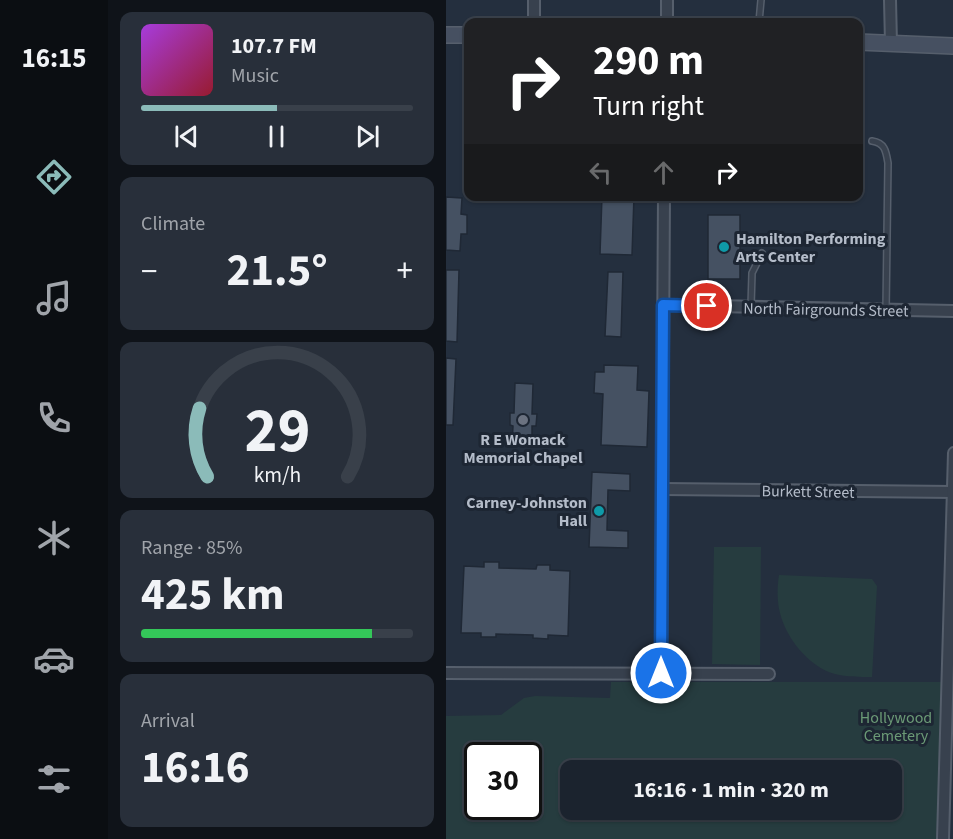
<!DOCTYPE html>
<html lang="en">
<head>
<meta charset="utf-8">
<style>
  :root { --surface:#1b232e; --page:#282f3a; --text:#f1f3f6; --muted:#a0a4aa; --line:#39404a; --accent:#8bbbb9 }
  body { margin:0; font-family:"Source Sans 3",sans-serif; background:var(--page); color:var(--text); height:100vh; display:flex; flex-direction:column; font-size:22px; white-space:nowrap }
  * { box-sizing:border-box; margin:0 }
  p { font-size:20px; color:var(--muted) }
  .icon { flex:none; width:33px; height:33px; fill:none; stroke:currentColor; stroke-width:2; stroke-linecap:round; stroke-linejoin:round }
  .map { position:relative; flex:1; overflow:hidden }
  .drawer { display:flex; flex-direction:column; gap:12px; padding:12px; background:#0f1319; width:338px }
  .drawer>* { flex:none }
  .top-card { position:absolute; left:18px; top:18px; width:399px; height:183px; border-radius:12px; box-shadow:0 2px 4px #0004,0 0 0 2px var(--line); background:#202124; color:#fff; overflow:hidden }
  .speed { position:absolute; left:18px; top:742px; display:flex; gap:12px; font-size:30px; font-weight:700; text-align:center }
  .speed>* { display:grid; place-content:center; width:78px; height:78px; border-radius:50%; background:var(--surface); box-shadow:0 2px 4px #0004,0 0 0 2px var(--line); line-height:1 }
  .speed .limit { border:3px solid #111; border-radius:9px; background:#fff; color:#111 }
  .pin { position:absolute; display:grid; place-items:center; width:51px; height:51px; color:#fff; margin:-26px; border:3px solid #fff; border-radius:50%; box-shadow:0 2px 6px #0007 }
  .me { position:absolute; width:66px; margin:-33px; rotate:0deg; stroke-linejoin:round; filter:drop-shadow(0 0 4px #0008) }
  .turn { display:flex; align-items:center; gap:21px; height:126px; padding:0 30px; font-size:27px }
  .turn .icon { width:78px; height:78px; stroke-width:2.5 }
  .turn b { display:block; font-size:42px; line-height:51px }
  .lanes { display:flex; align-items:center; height:57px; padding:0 30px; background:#0003; justify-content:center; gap:30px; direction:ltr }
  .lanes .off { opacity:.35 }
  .big { font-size:45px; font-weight:700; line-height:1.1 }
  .drawer .widget { flex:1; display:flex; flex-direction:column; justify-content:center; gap:9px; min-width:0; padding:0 21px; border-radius:12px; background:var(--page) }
  .drawer .dial { align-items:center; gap:0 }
  .dial svg { height:156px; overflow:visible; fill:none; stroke:var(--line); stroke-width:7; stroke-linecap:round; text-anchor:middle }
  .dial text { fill:var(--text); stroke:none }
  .song { display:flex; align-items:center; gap:18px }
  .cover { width:72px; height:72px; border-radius:9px; background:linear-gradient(135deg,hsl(280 70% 55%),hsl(350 70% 35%)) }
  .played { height:6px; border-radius:3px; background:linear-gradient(90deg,var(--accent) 50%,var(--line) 50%) }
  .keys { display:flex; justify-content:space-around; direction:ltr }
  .heat { display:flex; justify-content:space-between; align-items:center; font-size:33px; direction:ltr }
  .charge { height:9px; border-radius:4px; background:linear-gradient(90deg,#34c759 85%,var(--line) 0) }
  .trip { position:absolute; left:114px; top:760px; width:342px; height:60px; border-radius:12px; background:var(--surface); box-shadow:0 2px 4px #0004,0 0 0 2px var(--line); font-weight:700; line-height:60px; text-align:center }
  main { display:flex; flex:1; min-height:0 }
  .tab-bar { display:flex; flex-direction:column; width:108px; justify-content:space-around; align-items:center; background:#0b0e12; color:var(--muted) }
  .tab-bar .icon { width:42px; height:42px }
  .tab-bar .active { color:var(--accent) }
  .tab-bar b { font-size:27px; color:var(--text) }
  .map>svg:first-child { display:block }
  .green { fill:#263c3f; fill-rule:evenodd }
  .building { fill:#455162; stroke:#1f2835; stroke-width:1.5 }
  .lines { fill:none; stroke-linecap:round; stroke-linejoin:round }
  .lane-casing { stroke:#565f6c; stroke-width:8 }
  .street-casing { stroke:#565f6c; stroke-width:14 }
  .secondary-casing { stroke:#565f6c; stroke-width:18 }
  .lane { stroke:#38414e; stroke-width:5 }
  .street { stroke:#38414e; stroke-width:10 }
  .secondary { stroke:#465061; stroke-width:15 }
  .route-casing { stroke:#114b97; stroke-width:15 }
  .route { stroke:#1a73e8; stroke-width:10 }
  .culture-dot { fill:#0f9aa8; stroke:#1d2633; stroke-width:2 }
  .worship-dot { fill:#6b7280; stroke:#1d2633; stroke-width:2 }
  .labels { text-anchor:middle; stroke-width:6; stroke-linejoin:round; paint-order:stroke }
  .poi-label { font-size:16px; font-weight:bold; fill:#b4bcc9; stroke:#1d2633; text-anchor:start }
  .street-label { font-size:16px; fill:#b4bcc9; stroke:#1d2633 }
  .park-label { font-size:16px; fill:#6b9a76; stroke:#1d2633 }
</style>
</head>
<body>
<main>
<nav class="tab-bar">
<b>16:15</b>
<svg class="icon active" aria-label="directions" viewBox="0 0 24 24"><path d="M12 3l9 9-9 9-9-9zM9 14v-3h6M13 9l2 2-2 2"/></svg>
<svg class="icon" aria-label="music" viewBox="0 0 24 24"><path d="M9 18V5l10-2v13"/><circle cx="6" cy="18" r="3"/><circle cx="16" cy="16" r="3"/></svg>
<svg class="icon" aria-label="phone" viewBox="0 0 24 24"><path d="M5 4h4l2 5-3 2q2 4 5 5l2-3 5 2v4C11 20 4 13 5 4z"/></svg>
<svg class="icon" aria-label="climate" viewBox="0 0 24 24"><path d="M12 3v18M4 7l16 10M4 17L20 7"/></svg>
<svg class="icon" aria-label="car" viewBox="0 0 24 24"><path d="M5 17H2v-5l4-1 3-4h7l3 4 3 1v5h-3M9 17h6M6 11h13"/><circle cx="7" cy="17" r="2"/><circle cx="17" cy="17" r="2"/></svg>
<svg class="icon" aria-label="filters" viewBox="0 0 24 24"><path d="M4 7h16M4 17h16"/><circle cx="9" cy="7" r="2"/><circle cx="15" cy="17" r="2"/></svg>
</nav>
<section class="drawer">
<div class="widget">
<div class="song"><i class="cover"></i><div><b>107.7 FM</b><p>Music</p></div></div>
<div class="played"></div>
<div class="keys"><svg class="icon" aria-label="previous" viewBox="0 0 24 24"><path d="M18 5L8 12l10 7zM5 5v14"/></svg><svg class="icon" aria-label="pause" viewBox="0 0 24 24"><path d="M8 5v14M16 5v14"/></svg><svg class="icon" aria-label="next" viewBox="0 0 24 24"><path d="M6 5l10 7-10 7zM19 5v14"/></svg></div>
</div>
<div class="widget"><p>Climate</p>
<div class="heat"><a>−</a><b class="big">21.5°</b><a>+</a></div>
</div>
<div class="widget dial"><svg viewBox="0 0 100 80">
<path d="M14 69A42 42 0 1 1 86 69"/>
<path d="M14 69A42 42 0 0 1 10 34" stroke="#8bbbb9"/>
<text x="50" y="56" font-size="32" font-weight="700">29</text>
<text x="50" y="72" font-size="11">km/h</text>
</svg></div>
<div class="widget"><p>Range · 85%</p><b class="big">425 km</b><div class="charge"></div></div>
<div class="widget"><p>Arrival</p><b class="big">16:16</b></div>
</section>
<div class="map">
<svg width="508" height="839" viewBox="0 0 508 839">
  <rect width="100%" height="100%" fill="#242f3e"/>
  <!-- green -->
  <g class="green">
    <path d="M 268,547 L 315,547 L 314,665 L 266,664 Z"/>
    <path d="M 333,575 L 426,579 L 431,586 L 426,677 C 414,677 401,677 389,674 C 363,667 340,638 334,613 C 331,601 331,588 333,575 Z"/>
    <path d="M 165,682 L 498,682 L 490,839 L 0,839 L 0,716 L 55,715 L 78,698 L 89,696 L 164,698 ZM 32,756 L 82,756 L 82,807 L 32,807 ZM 124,771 L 446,771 L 446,810 L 124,810 Z"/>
  </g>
  <!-- building -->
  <g class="building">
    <path d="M 156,196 L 188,196 L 186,255 L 154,254 Z"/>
    <path d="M 0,197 L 16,198 L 15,214 L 21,215 L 21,234 L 15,234 L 14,251 L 0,250 Z"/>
    <rect x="262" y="215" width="32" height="64"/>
    <path d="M 0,270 L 13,270 L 11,342 L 0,341 Z"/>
    <path d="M 162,272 L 177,272 L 175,337 L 159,336 Z"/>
    <path d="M 0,358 L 10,359 L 7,425 L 0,425 Z"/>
    <path d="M 158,365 L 192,366 L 191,390 L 203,391 L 201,447 L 155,445 L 157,394 L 148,393 L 149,372 L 158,372 Z"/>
    <path d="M 69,383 L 87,384 L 86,414 L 91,414 L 90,426 L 86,426 L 86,446 L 66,445 L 67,426 L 64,425 L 64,413 L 68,413 Z"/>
    <path d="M 146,472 L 184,474 L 184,491 L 162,490 L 161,530 L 182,531 L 182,548 L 143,547 Z"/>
    <path d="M 38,562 L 53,562 L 53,568 L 90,569 L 91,565 L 104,565 L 104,570 L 124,571 L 122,636 L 102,635 L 102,639 L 87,638 L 87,635 L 50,634 L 50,637 L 35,637 L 35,633 L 15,633 L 18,566 L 38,567 Z"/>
  </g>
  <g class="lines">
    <!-- lane casing -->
    <g class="lane-casing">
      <g id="lane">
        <path d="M 313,22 L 315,0"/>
        <path d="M 426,141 C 439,143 440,151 442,163 L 440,310"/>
        <path d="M 305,306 L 306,273 L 316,253"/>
      </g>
    </g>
    <!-- street casing -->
    <g class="street-casing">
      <g id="street">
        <path d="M 444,0 L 445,43"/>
        <path d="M 88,22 L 88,0"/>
        <path d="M 221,22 L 221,0"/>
        <path d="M 217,305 L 508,311"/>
        <path d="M 216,489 L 508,492"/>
        <path d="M 0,673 L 323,674"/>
        <path d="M 215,673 L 218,196"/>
        <path d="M 497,839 L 508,453"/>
      </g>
    </g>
    <!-- secondary casing -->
    <g class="secondary-casing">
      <g id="secondary">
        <path d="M 0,35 L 22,35"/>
        <path d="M 412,42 L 508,46"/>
      </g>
    </g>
    <!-- lane -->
    <use href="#lane" class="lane"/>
    <!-- street -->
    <use href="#street" class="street"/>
    <!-- secondary -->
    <use href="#secondary" class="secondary"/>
  </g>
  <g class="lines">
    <!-- route casing -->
    <g class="route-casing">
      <path id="route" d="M 215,673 L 217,305 L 261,306"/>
    </g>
    <!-- route -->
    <use href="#route" class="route"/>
  </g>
  <!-- markers -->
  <g class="culture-dot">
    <circle cx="278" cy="247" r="6"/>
    <circle cx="153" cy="511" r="6"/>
  </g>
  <circle class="worship-dot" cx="77" cy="420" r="6"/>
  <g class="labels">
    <!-- poi labels -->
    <g class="poi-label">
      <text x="290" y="244">Hamilton Performing<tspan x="290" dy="18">Arts Center</tspan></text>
      <text x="77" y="445" text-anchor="middle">R E Womack<tspan x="77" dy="18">Memorial Chapel</tspan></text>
      <text x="141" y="508" text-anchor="end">Carney-Johnston<tspan x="141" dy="18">Hall</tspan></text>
    </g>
    <!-- street labels -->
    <g class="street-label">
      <text transform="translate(380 309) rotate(1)" y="6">North Fairgrounds Street</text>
      <text transform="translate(362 491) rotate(1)" y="6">Burkett Street</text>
    </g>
    <!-- park labels -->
    <g class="park-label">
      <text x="450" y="723">Hollywood<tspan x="450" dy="18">Cemetery</tspan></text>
    </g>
  </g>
</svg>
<div class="speed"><div class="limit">30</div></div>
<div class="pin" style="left:261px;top:306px;background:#d93025"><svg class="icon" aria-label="arrive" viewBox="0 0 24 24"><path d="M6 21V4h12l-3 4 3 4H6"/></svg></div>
<svg class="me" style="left:215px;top:673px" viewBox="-20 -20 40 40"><circle r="17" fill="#1a73e8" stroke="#fff" stroke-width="3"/><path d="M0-11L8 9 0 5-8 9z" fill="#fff"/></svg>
<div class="trip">16:16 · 1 min · 320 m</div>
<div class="top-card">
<div class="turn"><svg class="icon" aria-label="right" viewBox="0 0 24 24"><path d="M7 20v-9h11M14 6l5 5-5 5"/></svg><div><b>290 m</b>Turn right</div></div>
<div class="lanes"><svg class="icon off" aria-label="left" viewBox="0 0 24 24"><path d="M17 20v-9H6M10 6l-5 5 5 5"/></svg><svg class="icon off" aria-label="ahead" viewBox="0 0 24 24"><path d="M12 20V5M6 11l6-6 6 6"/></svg><svg class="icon" aria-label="right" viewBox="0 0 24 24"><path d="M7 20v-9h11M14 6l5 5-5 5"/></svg></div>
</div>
</div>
</main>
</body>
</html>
